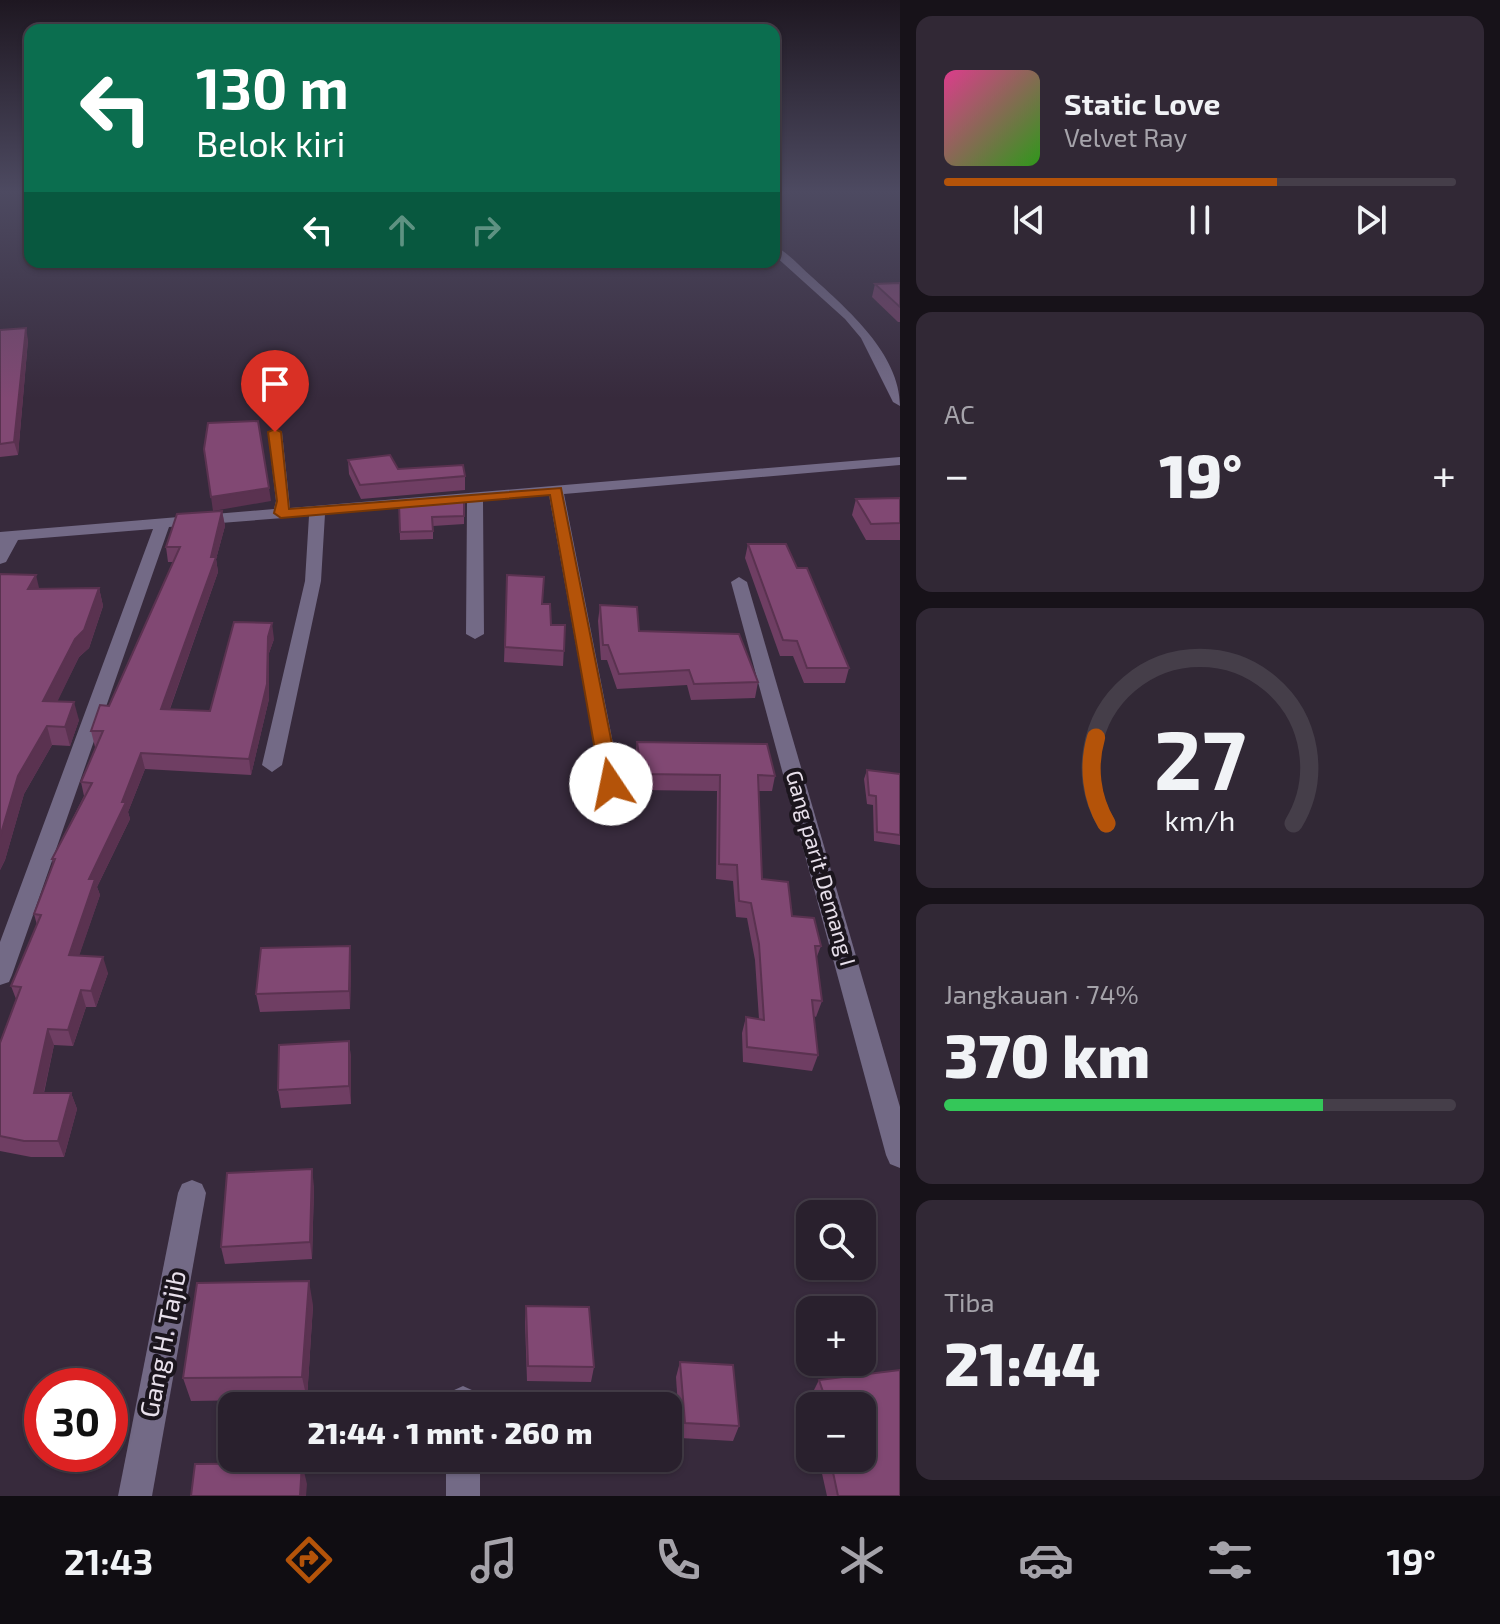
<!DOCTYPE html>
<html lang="id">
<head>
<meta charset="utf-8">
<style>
  :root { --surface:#29202d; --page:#312835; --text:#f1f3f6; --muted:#a5a3aa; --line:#453e49; --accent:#b45309 }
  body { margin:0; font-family:"Exo 2",sans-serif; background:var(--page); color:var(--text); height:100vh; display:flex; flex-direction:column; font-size:30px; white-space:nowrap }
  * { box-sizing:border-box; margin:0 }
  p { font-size:26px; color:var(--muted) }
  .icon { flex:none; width:44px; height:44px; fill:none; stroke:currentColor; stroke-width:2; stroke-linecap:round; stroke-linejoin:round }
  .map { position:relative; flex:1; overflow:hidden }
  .drawer { display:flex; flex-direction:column; gap:16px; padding:16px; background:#171219; width:600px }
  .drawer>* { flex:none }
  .top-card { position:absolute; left:24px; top:24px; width:756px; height:244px; border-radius:16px; box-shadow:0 2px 6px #0004,0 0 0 2px var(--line); background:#0b6e4f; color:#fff; overflow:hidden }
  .tools { position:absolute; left:796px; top:1200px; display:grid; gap:16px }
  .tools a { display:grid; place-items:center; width:80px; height:80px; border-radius:16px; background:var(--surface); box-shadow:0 2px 6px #0004,0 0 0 2px var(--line); font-size:40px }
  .speed { position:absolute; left:24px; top:1368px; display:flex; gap:16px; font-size:40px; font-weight:700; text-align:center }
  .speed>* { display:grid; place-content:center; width:104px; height:104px; border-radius:50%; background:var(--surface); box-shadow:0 2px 6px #0004,0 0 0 2px var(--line); line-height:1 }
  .speed .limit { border:12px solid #d22; background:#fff; color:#111 }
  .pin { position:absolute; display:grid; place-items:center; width:68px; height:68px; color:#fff; margin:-82px -34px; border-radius:50% 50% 50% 0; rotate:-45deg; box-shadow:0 0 8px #0007 }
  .pin .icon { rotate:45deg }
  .me { position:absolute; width:88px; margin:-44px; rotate:349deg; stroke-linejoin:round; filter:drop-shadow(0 0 6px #0008) }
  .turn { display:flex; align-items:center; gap:28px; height:168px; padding:0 40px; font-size:36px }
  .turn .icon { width:104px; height:104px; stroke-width:2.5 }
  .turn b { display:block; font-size:56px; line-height:68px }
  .lanes { display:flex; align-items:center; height:76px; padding:0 40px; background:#0003; justify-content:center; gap:40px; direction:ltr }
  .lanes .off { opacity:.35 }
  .big { font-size:60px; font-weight:800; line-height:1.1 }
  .drawer .tile { flex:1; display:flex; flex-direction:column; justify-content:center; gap:12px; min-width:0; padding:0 28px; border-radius:16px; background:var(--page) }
  .drawer .dial { align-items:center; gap:0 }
  .dial svg { height:208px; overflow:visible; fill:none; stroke:var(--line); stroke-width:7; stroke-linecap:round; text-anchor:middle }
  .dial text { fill:var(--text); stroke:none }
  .song { display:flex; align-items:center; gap:24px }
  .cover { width:96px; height:96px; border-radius:12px; background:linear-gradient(135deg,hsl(330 70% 55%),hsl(110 70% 35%)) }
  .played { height:8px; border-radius:4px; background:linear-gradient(90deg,var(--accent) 65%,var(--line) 65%) }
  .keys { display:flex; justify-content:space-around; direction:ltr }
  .heat { display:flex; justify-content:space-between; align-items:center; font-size:44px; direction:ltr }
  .charge { height:12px; border-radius:6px; background:linear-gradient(90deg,#34c759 74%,var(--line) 0) }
  .trip { position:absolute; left:218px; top:1392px; width:464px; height:80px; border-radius:16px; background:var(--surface); box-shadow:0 2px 6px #0004,0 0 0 2px var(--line); font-weight:800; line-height:80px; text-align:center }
  .tabs { display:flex; height:128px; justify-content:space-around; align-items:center; background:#100d12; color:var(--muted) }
  .tabs .icon { width:56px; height:56px }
  .tabs .current { color:var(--accent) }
  .tabs b { font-size:36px; color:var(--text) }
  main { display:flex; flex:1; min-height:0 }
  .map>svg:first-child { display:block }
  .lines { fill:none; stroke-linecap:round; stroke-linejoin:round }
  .minor { fill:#736a86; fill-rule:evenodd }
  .wall { fill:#6f3e63 }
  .shaded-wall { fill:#5a3250 }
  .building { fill:#814873; stroke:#5a3250; stroke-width:2 }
  .route { fill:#b45309; stroke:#753606; stroke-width:2 }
  .labels { text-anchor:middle; stroke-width:8; stroke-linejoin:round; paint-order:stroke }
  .street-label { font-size:22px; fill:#e8e0eb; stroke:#1b151d }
  .near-street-label { font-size:26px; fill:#e8e0eb; stroke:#1b151d }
</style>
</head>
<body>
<main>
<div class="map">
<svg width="900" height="1496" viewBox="0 0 900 1496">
  <rect width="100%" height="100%" fill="#372a3c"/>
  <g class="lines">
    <!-- minor -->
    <g class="minor">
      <path d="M 774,191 L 782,192 L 784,194 L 774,197 Z"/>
      <path d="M 774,246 C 788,252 800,267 812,277 C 847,309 900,354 900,406 L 893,402 L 861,338 L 845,319 L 774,255 Z"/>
      <path d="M 275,428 L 282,432 L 290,508 L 900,457 L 900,465 L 564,494 L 621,784 L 611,791 L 601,784 L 549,495 L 483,501 L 484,634 L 475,639 L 466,634 L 467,502 L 325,514 L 321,581 L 282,765 L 272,772 L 262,765 L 305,581 L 309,516 L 169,527 L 12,975 L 9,982 L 0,985 L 0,942 L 153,529 L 18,540 L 6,562 L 0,564 L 0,532 L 274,509 L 276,501 L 268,432 Z"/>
      <path d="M 739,577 L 747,582 L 900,1107 L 900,1168 L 890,1164 L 886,1155 L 731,582 Z"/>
      <path d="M 192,1180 L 202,1184 L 206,1193 L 152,1496 L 118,1496 L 178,1193 L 182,1184 Z"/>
      <path d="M 463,1386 L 474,1391 L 479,1406 L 447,1406 L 452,1391 Z"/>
      <rect x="446" y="1458" width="34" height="38"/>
    </g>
  </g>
  <!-- wall -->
  <g class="wall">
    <path d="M 900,283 L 900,322 L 898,322 L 872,297 L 875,284 Z"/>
    <path d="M 0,330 L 28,340 L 18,455 L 0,457 Z"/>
    <path d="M 348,460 L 398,469 L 465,476 L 465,490 L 361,499 L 349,474 Z"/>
    <path d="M 464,497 L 464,524 L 433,526 L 433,539 L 400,540 L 399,503 Z"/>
    <path d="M 900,498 L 900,540 L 866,540 L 852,515 L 856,499 Z"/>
    <path d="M 222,511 L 225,526 L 216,559 L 218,572 L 170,709 L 210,711 L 274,639 L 269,653 L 269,699 L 251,775 L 145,769 L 128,812 L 130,819 L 97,887 L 100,895 L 79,955 L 108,973 L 96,1007 L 86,1007 L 73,1046 L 54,1045 L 44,1093 L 71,1093 L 77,1109 L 64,1157 L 31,1157 L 0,1151 L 0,1043 L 16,999 L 11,986 L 37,925 L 34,914 L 53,864 L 52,859 L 84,796 L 81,782 L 96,747 L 95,747 L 91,731 L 109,706 L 174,562 L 168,562 L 166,547 Z"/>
    <path d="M 748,544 L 797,568 L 849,668 L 845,683 L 804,683 L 793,656 L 780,656 L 745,558 Z"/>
    <path d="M 0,574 L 40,589 L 99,588 L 103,606 L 89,648 L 79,657 L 57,701 L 79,720 L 70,746 L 52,745 L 24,794 L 5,860 L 0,870 Z"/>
    <path d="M 507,575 L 551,625 L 565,625 L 563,666 L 504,662 Z"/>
    <path d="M 600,605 L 639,631 L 758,682 L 755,698 L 691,700 L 687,685 L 617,689 L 607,660 L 601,660 L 598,621 Z"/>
    <path d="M 637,742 L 775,776 L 772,791 L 758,791 L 762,879 L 792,916 L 821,946 L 816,959 L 822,1001 L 816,1017 L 814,1016 L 818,1055 L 812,1071 L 743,1062 L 742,1033 L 746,1017 L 759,1019 L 755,960 L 747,918 L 736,917 L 733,881 L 716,879 L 717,791 L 640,790 L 635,758 Z"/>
    <path d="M 867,770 L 900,774 L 900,845 L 874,841 L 873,805 L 867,804 L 864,779 Z"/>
    <path d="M 351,964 L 350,1009 L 260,1012 L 256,994 Z"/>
    <path d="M 349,1041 L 351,1059 L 351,1104 L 281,1108 L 278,1090 Z"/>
    <path d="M 314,1186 L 312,1259 L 225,1264 L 221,1247 Z"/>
    <path d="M 313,1305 L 307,1399 L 191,1401 L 183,1378 Z"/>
    <path d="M 526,1306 L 594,1367 L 591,1382 L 527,1381 L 525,1322 Z"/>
    <path d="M 680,1362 L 739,1426 L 733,1441 L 680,1438 L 676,1377 Z"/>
    <path d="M 900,1370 L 900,1496 L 827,1496 L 821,1469 L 827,1458 L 862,1458 L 862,1406 L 815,1406 L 811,1396 L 819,1380 Z"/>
  </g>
  <!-- shaded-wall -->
  <g class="shaded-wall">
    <path d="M 26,328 L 28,340 L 18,455 L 14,442 Z"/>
    <path d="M 269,488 L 271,501 L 213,511 L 211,497 Z"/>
    <path d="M 222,511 L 225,526 L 216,559 L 218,572 L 164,725 L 161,709 Z"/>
    <path d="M 36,575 L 40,592 L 28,589 Z"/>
    <path d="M 99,588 L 103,606 L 89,648 L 79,657 L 49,719 L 43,701 Z"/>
    <path d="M 272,623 L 274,639 L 269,653 L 269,699 L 251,775 L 249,759 L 268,637 Z"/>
    <path d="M 74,702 L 79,720 L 70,746 L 65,727 Z"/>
    <path d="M 47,726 L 52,745 L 24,794 L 5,860 L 0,870 L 0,837 L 18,776 Z"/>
    <path d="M 141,753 L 145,769 L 128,812 L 130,819 L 97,887 L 100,895 L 74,971 L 69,955 L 89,879 Z"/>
    <path d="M 350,946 L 351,964 L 350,1009 L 349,991 Z"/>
    <path d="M 103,957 L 108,973 L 96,1007 L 91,991 Z"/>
    <path d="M 81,990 L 86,1007 L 73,1046 L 68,1030 Z"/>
    <path d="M 48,1029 L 54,1045 L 40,1109 L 34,1093 Z"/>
    <path d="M 349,1041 L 351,1059 L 351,1104 L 349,1086 Z"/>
    <path d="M 71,1093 L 77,1109 L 64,1157 L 58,1141 Z"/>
    <path d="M 312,1169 L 314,1186 L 312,1259 L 310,1242 Z"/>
    <path d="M 309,1281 L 313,1305 L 307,1399 L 302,1377 Z"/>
    <path d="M 302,1463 L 307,1484 L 306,1496 L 300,1496 Z"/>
  </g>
  <!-- building -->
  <g class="building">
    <path d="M 900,283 L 900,307 L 875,284 Z"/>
    <path d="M 26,328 L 14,442 L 0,444 L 0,330 Z"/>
    <path d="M 258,421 L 269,488 L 211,497 L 204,449 L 208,423 Z"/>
    <path d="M 390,455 L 398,469 L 463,465 L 465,476 L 360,485 L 348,460 Z"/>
    <path d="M 464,497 L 464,516 L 432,517 L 433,531 L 400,532 L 399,503 Z"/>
    <path d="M 900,498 L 900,523 L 871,524 L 856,499 Z"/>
    <path d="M 222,511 L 211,557 L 216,557 L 161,709 L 210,711 L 234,622 L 272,623 L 268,637 L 267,684 L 249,759 L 141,753 L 122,802 L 126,802 L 89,879 L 95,879 L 69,955 L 103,957 L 91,991 L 81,990 L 68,1030 L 48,1029 L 34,1093 L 71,1093 L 58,1141 L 24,1141 L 0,1136 L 0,1043 L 21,987 L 11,986 L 41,915 L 34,914 L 55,859 L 52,859 L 92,783 L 81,782 L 103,731 L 91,731 L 100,705 L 109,706 L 180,547 L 166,547 L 177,514 Z"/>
    <path d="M 748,544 L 786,544 L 797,568 L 807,568 L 849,668 L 807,668 L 797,641 L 783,640 Z"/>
    <path d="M 0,574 L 36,575 L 28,589 L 99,588 L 84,630 L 75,639 L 43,701 L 74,702 L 65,727 L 47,726 L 18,776 L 0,837 Z"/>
    <path d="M 507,575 L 544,577 L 542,604 L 550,604 L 551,625 L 565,625 L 564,651 L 505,647 Z"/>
    <path d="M 600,605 L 637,607 L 639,631 L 739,634 L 758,682 L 694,684 L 689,670 L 619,674 L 608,645 L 603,645 Z"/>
    <path d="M 637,742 L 767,744 L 775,776 L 758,775 L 762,879 L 788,882 L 792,916 L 814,918 L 821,946 L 815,946 L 822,1001 L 812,1000 L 818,1055 L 747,1047 L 746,1017 L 764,1020 L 759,944 L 751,903 L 739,901 L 737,865 L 719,864 L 720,775 L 642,774 Z"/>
    <path d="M 867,770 L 900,774 L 900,835 L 877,832 L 876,796 L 869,795 Z"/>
    <path d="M 350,946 L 349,991 L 256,994 L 261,948 Z"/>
    <path d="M 349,1041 L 349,1086 L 278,1090 L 279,1045 Z"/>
    <path d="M 312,1169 L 310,1242 L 221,1247 L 227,1173 Z"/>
    <path d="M 309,1281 L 302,1377 L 183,1378 L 197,1283 Z"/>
    <path d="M 526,1306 L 589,1307 L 594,1367 L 528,1366 Z"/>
    <path d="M 680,1362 L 733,1365 L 739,1426 L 685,1423 Z"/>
    <path d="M 900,1370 L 900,1496 L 838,1496 L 830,1458 L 862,1458 L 862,1406 L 828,1406 L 819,1380 Z"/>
    <path d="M 302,1463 L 300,1496 L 191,1496 L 195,1464 Z"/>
  </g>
  <!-- sky -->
  <linearGradient id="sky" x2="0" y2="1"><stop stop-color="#1e1721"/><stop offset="0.48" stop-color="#4d4a61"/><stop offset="1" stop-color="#4d4a61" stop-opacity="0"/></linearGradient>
  <rect width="900" height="399" fill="url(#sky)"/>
  <!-- route -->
  <path class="route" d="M 275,429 L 281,432 L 289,509 L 561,488 L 620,784 L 617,788 L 611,790 L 601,784 L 550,495 L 281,518 L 274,513 L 277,501 L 268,432 Z"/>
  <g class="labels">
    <!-- street labels -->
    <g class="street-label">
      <text transform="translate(821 868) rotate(74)" y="8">Gang parit Demang I</text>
    </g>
    <!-- near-street labels -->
    <g class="near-street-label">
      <text transform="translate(163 1344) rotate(-79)" y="9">Gang H. Tajib</text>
    </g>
  </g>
</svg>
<div class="tools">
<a><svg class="icon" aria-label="search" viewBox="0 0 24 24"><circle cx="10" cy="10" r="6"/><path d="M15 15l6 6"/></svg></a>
<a>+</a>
<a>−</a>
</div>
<div class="speed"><div class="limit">30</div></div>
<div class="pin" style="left:275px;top:432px;background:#d93025"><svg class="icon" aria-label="arrive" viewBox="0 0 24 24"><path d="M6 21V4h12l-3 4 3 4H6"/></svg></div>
<svg class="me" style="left:611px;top:784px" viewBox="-20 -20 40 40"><circle r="19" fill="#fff"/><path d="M0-13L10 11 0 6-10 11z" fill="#b45309"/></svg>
<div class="trip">21:44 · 1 mnt · 260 m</div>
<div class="top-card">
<div class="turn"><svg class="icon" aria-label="left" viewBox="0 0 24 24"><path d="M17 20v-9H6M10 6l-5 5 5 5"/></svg><div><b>130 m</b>Belok kiri</div></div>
<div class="lanes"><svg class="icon" aria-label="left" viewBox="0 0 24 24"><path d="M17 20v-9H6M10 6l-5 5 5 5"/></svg><svg class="icon off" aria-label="ahead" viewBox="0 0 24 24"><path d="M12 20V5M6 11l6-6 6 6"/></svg><svg class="icon off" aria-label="right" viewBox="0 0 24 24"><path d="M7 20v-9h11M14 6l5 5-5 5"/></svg></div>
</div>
</div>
<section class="drawer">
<div class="tile">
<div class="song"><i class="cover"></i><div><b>Static Love</b><p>Velvet Ray</p></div></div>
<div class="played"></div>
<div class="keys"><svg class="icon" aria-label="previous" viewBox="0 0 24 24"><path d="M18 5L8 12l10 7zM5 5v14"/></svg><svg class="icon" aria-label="pause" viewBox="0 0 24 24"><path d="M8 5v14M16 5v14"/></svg><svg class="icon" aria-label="next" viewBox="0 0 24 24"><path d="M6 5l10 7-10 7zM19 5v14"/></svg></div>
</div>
<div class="tile"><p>AC</p>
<div class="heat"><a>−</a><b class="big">19°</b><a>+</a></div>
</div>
<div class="tile dial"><svg viewBox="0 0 100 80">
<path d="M14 69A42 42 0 1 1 86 69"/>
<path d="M14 69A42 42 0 0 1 10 36" stroke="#b45309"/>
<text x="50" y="56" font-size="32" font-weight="700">27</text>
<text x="50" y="72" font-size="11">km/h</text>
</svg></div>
<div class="tile"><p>Jangkauan · 74%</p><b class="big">370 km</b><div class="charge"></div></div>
<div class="tile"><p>Tiba</p><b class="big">21:44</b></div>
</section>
</main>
<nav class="tabs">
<b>21:43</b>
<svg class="icon current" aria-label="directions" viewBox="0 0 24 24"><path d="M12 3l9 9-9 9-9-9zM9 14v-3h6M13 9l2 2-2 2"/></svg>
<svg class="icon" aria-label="music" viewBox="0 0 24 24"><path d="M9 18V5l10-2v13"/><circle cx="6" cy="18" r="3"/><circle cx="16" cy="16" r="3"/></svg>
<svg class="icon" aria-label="phone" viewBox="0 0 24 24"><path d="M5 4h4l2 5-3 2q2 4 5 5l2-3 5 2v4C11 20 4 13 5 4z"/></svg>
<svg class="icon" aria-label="climate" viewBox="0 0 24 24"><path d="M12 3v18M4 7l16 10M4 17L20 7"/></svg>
<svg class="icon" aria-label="car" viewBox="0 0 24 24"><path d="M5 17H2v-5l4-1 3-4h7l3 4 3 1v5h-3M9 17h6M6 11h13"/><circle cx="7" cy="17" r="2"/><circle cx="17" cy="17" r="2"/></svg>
<svg class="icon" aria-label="filters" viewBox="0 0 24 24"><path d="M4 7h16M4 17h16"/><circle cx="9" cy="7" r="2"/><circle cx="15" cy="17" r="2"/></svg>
<b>19°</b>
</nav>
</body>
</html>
